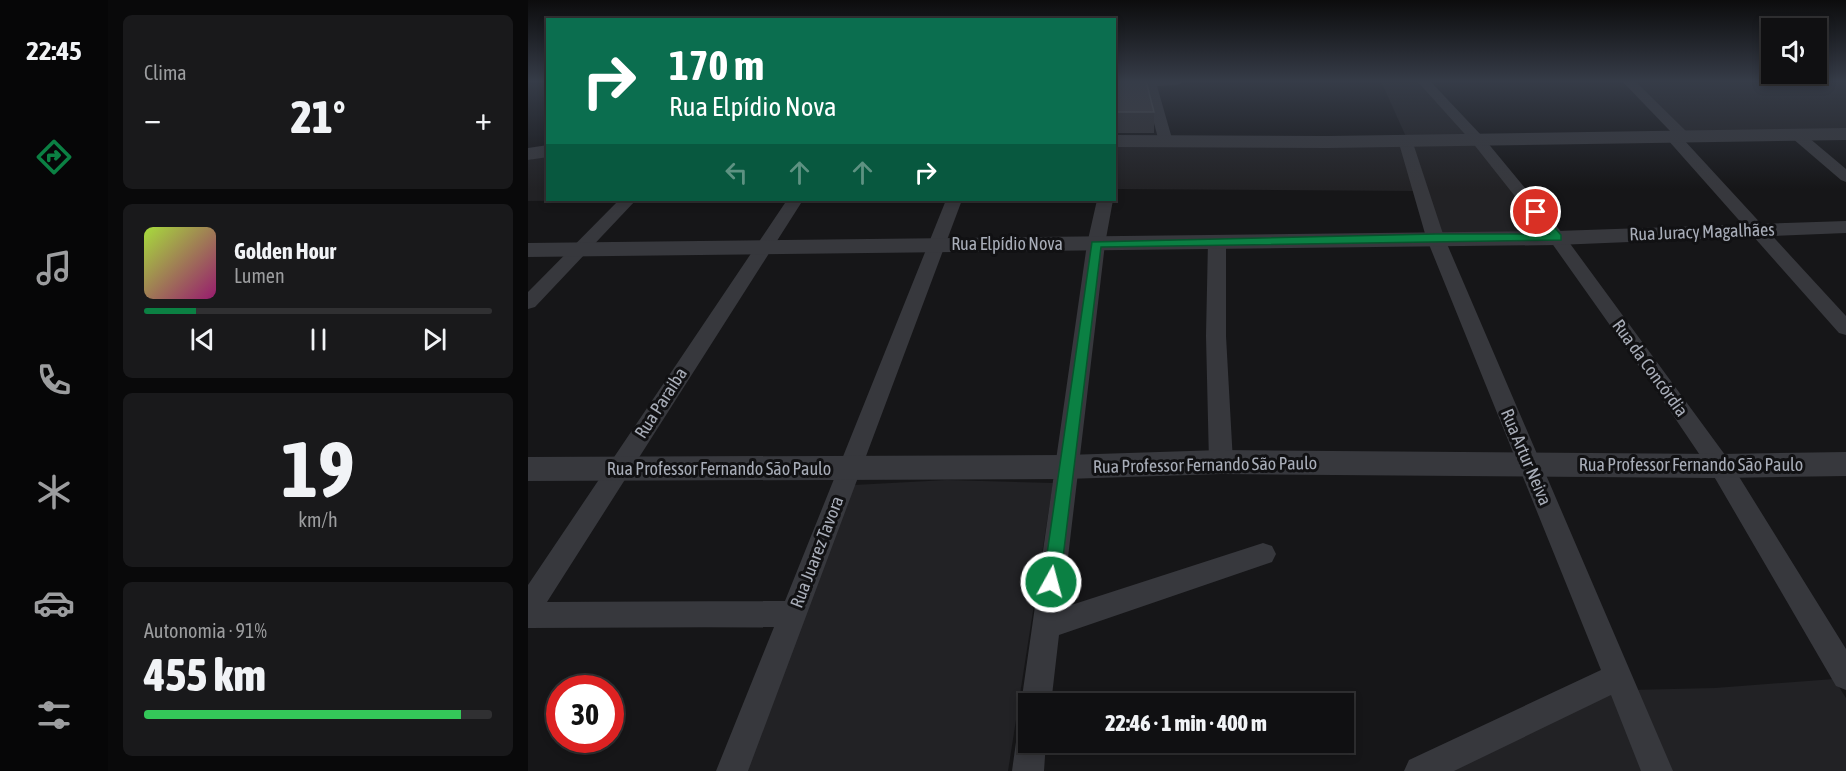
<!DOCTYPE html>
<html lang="pt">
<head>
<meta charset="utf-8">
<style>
  :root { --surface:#101012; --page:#19191b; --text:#f1f3f6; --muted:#9c9d9f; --line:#303032; --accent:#0b8043 }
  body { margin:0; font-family:"Asap Condensed",sans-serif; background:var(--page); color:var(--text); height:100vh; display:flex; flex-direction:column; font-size:22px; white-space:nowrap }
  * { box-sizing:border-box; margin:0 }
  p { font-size:20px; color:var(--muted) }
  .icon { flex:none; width:33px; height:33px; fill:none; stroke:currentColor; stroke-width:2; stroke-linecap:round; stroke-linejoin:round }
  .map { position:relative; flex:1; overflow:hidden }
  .side { display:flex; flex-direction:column; gap:15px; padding:15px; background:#09090a; width:420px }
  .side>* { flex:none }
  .top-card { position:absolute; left:18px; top:18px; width:570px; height:183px; border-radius:0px; box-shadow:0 3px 9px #0003,0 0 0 2px var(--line); background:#0b6e4f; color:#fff; overflow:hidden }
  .controls { position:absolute; left:1233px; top:18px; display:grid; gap:12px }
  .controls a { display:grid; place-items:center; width:66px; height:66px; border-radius:0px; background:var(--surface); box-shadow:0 3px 9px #0003,0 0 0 2px var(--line); font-size:30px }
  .speed { position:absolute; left:18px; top:675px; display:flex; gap:12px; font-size:30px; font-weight:700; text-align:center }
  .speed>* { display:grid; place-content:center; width:78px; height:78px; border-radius:50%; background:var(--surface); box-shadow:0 3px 9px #0003,0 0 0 2px var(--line); line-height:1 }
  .speed .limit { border:9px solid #d22; background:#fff; color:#111 }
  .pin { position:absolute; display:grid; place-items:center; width:51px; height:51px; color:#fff; margin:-26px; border:3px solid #fff; border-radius:50%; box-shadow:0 2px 6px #0007 }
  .me { position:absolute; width:66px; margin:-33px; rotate:7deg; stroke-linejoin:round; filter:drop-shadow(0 0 4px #0008) }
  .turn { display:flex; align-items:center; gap:21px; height:126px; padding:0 24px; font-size:27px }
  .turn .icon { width:78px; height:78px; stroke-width:2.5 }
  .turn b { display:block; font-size:42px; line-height:51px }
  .lanes { display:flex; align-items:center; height:57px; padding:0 24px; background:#0003; justify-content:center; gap:30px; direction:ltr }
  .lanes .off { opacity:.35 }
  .big { font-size:45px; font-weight:800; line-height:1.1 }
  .side .tile { flex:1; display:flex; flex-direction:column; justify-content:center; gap:9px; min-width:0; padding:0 21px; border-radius:9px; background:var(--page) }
  .side .dial { align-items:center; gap:0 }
  .dial b { font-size:78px; line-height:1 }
  .song { display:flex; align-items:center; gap:18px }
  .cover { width:72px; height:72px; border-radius:9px; background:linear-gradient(135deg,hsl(80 70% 55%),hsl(320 70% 35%)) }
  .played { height:6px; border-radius:3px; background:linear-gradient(90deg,var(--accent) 15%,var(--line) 15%) }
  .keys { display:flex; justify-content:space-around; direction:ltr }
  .heat { display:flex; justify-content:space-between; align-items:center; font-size:33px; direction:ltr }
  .charge { height:9px; border-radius:4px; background:linear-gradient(90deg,#34c759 91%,var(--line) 0) }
  .trip { position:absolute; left:490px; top:693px; width:336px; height:60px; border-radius:0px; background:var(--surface); box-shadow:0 3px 9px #0003,0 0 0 2px var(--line); font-weight:800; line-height:60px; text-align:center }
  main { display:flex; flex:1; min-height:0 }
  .tabs { display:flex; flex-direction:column; width:108px; justify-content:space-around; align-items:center; background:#060607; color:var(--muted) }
  .tabs .icon { width:42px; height:42px }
  .tabs .current { color:var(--accent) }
  .tabs b { font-size:27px; color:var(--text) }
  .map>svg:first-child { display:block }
  .built { fill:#222225 }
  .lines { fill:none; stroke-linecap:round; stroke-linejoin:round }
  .minor { fill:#37383d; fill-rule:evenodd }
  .tertiary { fill:#37383d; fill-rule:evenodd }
  .wall { fill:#323236 }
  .building { fill:#3f3f44; stroke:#4f5156; stroke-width:1.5 }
  .route { fill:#0b8043; stroke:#07532c; stroke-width:1.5 }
  .labels { text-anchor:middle; stroke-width:6; stroke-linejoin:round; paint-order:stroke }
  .street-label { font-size:18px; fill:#a8adb8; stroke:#111113 }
</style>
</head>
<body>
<main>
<nav class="tabs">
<b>22:45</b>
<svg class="icon current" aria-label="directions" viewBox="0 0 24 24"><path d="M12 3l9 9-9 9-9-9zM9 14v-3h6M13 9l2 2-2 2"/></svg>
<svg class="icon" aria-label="music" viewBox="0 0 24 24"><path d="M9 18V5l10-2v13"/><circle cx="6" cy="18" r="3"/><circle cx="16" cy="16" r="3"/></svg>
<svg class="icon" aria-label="phone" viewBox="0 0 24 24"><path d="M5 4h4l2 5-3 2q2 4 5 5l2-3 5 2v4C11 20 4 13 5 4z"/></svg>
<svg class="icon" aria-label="climate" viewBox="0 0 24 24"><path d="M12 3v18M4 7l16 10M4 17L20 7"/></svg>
<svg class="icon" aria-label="car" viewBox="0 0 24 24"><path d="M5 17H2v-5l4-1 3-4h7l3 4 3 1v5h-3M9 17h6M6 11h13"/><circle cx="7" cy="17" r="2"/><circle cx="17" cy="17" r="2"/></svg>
<svg class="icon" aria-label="filters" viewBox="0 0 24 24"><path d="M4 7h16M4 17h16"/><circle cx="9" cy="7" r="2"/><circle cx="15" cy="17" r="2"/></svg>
</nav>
<section class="side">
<div class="tile"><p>Clima</p>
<div class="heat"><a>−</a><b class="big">21°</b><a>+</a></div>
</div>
<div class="tile">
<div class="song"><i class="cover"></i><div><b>Golden Hour</b><p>Lumen</p></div></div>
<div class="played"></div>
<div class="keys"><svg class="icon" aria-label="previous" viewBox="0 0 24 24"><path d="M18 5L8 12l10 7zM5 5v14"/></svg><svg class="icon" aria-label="pause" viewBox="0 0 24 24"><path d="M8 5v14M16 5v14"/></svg><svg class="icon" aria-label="next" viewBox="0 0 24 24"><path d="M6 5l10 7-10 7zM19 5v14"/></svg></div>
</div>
<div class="tile dial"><b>19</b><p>km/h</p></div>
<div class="tile"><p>Autonomia · 91%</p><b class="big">455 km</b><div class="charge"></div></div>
</section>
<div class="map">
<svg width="1318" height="771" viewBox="0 0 1318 771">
  <rect width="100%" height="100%" fill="#161618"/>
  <!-- built -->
  <g class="built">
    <path d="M 853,81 L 891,81 L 944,137 L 879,139 Z"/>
    <path d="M 1104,81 L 1318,81 L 1318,132 L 1157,134 Z"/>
    <path d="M 947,140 L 1020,232 L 909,235 L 880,142 Z"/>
    <path d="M 875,143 L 889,191 L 587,189 L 590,144 Z"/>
    <path d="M 19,156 L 20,200 L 98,200 L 0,201 L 0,160 Z"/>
    <path d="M 419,480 L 525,483 L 480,771 L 216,771 L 326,485 Z"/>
    <path d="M 1306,679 L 1318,698 L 1318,771 L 1138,771 L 1102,690 L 1187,688 Z"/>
    <path d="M 1088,692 L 1122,771 L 921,771 Z"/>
  </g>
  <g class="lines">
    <!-- minor -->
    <g class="minor">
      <path d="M 615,81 L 656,81 L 650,85 L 629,86 L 645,142 L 643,145 L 633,145 L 631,142 Z"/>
      <path d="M 889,81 L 902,81 L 954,136 L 1035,234 L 1200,459 L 1318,649 L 1318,690 L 1308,686 L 1184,473 L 1130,393 L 1023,242 L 944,142 Z"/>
      <path d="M 1094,81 L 1107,81 L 1160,133 L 1162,136 L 1156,140 L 1318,316 L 1318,335 L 1311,333 L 1139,139 L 1137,136 L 1143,132 Z"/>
      <path d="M 1269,131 L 1274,132 L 1318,169 L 1318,182 L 1313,180 L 1264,138 L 1262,135 Z"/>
      <path d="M 877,136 L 884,140 L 916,237 L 1145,771 L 1113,771 L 1083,695 L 926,771 L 876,771 L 881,760 L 1073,670 L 898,237 L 870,140 Z"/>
      <path d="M 91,200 L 108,200 L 7,307 L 0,309 L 0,292 Z"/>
      <path d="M 259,200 L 275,200 L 19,602 L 257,601 L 418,200 L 434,200 L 220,771 L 188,771 L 246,627 L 0,628 L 0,585 Z"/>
      <path d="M 569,200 L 585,200 L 577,244 L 534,608 L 735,543 L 744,546 L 748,554 L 744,562 L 531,635 L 523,704 L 501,704 L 501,716 L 498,714 L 493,704 L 559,244 Z"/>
      <path d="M 689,236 L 695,237 L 698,241 L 698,336 L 705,462 L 701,469 L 693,471 L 685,469 L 681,462 L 678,336 L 680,241 L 683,237 Z"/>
      <path d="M 501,728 L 501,742 L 518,742 L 516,771 L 484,771 L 488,742 L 492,731 Z"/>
    </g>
    <!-- tertiary -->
    <g class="tertiary">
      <path d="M 1318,128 L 1318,140 L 800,148 L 586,147 L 586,135 L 800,136 Z"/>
      <path d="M 20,145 L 20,157 L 0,160 L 0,148 Z"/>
      <path d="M 1318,221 L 1318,233 L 1029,245 L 0,257 L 0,243 L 1029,231 Z"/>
      <path d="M 693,450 L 1192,454 L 1318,452 L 1318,476 L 1192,478 L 693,474 L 538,479 L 0,481 L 0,457 L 538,455 Z"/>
    </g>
  </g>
  <!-- wall -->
  <path class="wall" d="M 586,81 L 626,112 L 626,133 L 586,133 Z"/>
  <!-- building -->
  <path class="building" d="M 586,81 L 618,81 L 626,112 L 586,112 Z"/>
  <!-- sky -->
  <linearGradient id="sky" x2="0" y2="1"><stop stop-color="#0c0c0d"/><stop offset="0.43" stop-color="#363c48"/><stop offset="1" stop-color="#363c48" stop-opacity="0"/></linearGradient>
  <rect width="1318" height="189" fill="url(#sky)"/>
  <!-- route -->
  <path class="route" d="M 1008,209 L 1011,210 L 1033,235 L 1033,240 L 573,247 L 532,582 L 529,587 L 523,589 L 517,587 L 515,582 L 564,242 L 907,234 L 1021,234 L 1002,212 Z"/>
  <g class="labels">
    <!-- street labels -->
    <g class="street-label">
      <text transform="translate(1174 232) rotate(-2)" y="6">Rua Juracy Magalhães</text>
      <text x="479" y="250">Rua Elpídio Nova</text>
      <text transform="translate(1122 368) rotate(54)" y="6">Rua da Concórdia</text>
      <text transform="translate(133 403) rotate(-57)" y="6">Rua Paraiba</text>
      <text transform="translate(998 457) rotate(67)" y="6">Rua Artur Neiva</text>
      <text transform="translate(677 465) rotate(-1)" y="6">Rua Professor Fernando São Paulo</text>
      <text x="1163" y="471">Rua Professor Fernando São Paulo</text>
      <text x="191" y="475">Rua Professor Fernando São Paulo</text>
      <text transform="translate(289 552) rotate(-69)" y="6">Rua Juarez Tavora</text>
    </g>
  </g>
</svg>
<div class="controls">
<a><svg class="icon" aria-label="sound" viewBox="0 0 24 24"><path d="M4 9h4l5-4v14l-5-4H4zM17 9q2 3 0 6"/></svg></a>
</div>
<div class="speed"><div class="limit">30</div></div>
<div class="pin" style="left:1008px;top:212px;background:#d93025"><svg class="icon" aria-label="arrive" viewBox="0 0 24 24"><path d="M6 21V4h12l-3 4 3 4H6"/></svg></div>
<svg class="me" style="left:523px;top:582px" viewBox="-20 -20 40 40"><circle r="17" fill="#0b8043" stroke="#fff" stroke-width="3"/><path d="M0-11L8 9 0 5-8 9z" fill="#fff"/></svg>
<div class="trip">22:46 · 1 min · 400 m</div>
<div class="top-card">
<div class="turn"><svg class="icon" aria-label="right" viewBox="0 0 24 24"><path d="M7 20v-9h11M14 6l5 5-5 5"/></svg><div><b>170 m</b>Rua Elpídio Nova</div></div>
<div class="lanes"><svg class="icon off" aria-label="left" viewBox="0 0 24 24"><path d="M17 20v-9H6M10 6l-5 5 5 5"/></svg><svg class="icon off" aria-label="ahead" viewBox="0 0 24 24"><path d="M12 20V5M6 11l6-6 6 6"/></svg><svg class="icon off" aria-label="ahead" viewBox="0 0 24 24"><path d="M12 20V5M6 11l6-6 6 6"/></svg><svg class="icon" aria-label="right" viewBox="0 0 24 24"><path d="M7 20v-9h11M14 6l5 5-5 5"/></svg></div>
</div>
</div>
</main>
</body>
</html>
